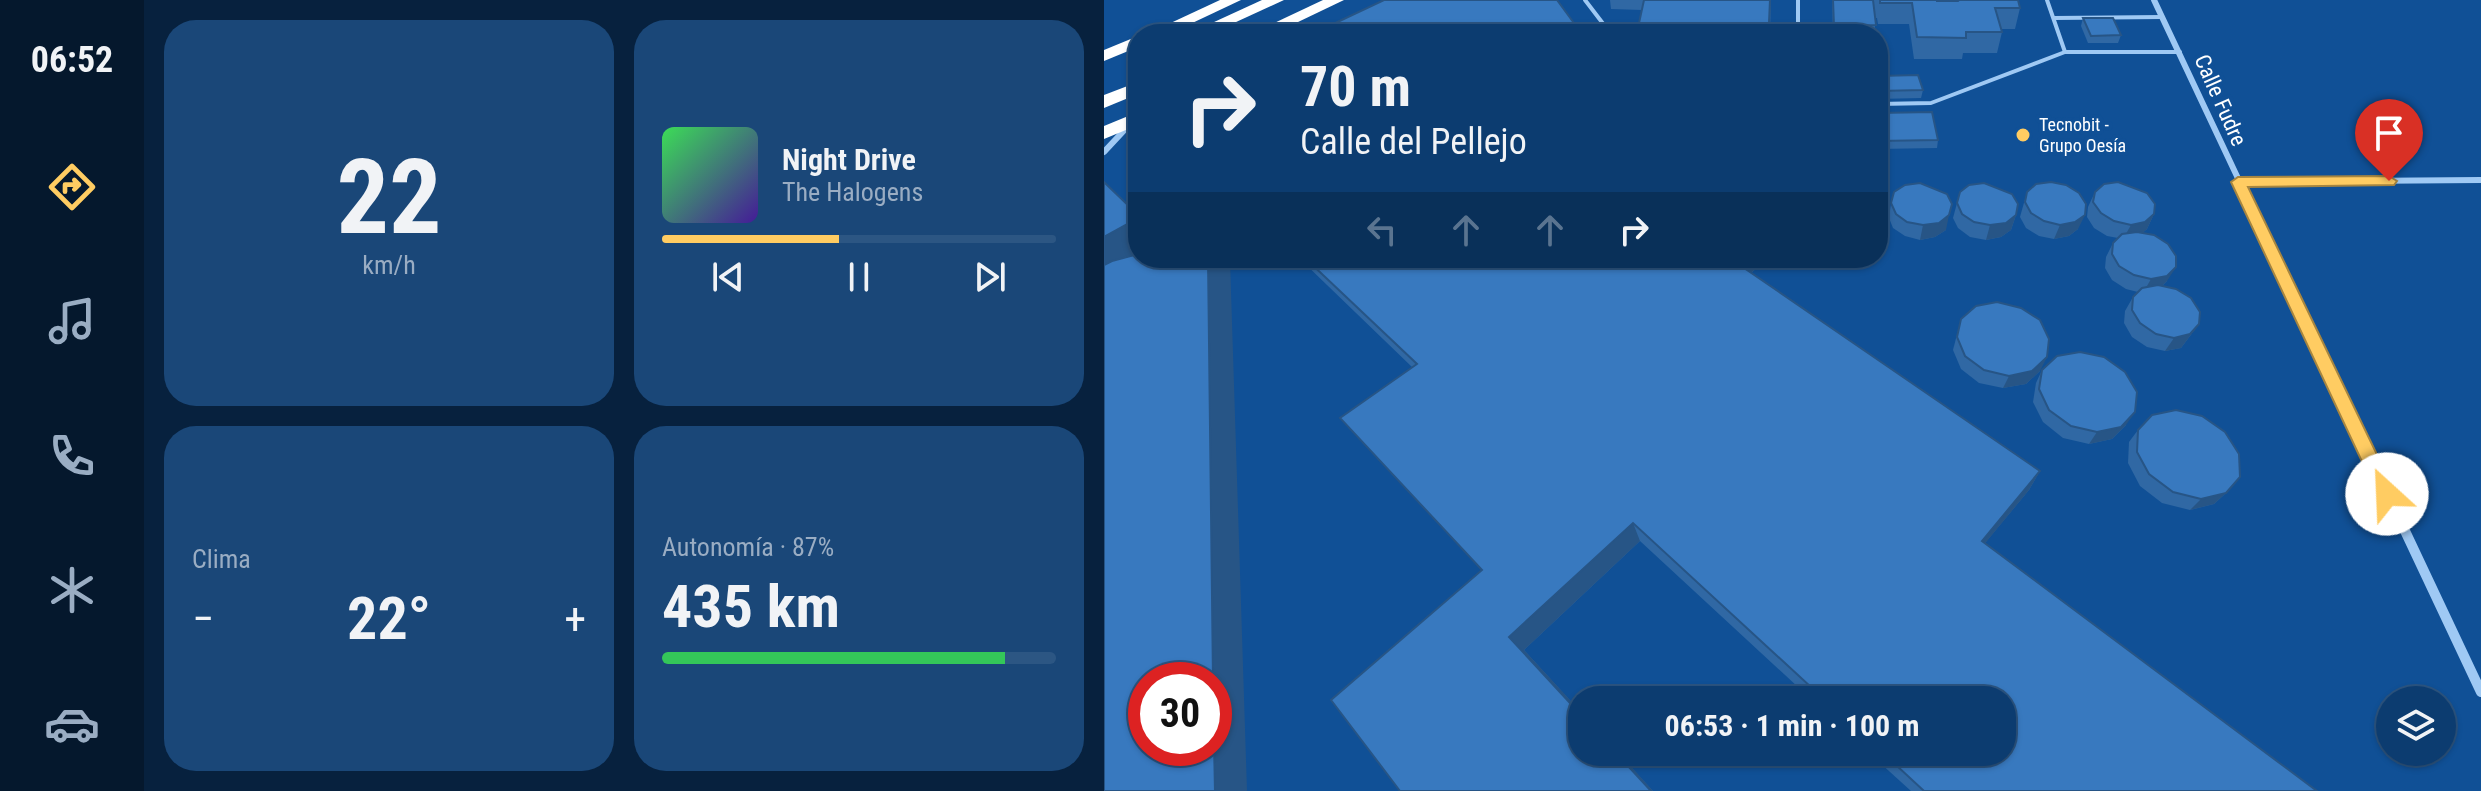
<!DOCTYPE html>
<html lang="es">
<head>
<meta charset="utf-8">
<style>
  :root { --surface:#0c3c70; --page:#1a4778; --text:#f1f3f6; --muted:#9aadc3; --line:#2c5683; --accent:#ffcc62 }
  body { margin:0; font-family:"Roboto Condensed",sans-serif; background:var(--page); color:var(--text); height:100vh; display:flex; flex-direction:column; font-size:30px; white-space:nowrap }
  * { box-sizing:border-box; margin:0 }
  p { font-size:26px; color:var(--muted) }
  .icon { flex:none; width:44px; height:44px; fill:none; stroke:currentColor; stroke-width:2; stroke-linecap:round; stroke-linejoin:round }
  .map { position:relative; flex:1; overflow:hidden }
  .sheet { display:flex; flex-direction:column; gap:20px; padding:20px; background:#07213e; width:960px }
  .sheet>* { flex:none }
  .banner { position:absolute; left:24px; top:24px; width:760px; height:244px; border-radius:32px; box-shadow:0 2px 6px #0004,0 0 0 2px var(--line); background:#0c3c70; color:var(--text); overflow:hidden }
  .fabs { position:absolute; left:1272px; top:686px; display:grid; gap:16px }
  .fabs a { display:grid; place-items:center; width:80px; height:80px; border-radius:50%; background:var(--surface); box-shadow:0 2px 6px #0004,0 0 0 2px var(--line); font-size:40px }
  .speed { position:absolute; left:24px; top:662px; display:flex; gap:16px; font-size:40px; font-weight:700; text-align:center }
  .speed>* { display:grid; place-content:center; width:104px; height:104px; border-radius:50%; background:var(--surface); box-shadow:0 2px 6px #0004,0 0 0 2px var(--line); line-height:1 }
  .speed .limit { border:12px solid #d22; background:#fff; color:#111 }
  .pin { position:absolute; display:grid; place-items:center; width:68px; height:68px; color:#fff; margin:-82px -34px; border-radius:50% 50% 50% 0; rotate:-45deg; box-shadow:0 0 8px #0007 }
  .pin .icon { rotate:45deg }
  .me { position:absolute; width:88px; margin:-44px; rotate:335deg; stroke-linejoin:round; filter:drop-shadow(0 0 6px #0008) }
  .turn { display:flex; align-items:center; gap:28px; height:168px; padding:0 40px; font-size:36px }
  .turn .icon { width:104px; height:104px; stroke-width:2.5 }
  .turn b { display:block; font-size:56px; line-height:68px }
  .lanes { display:flex; align-items:center; height:76px; padding:0 40px; background:#0003; justify-content:center; gap:40px; direction:ltr }
  .lanes .off { opacity:.35 }
  .big { font-size:60px; font-weight:700; line-height:1.1 }
  .sheet .widget { flex:1; display:flex; flex-direction:column; justify-content:center; gap:12px; min-width:0; padding:0 28px; border-radius:32px; background:var(--page) }
  .sheet .dial { align-items:center; gap:0 }
  .dial b { font-size:104px; line-height:1 }
  .song { display:flex; align-items:center; gap:24px }
  .cover { width:96px; height:96px; border-radius:12px; background:linear-gradient(135deg,hsl(130 70% 55%),hsl(260 70% 35%)) }
  .played { height:8px; border-radius:4px; background:linear-gradient(90deg,var(--accent) 45%,var(--line) 45%) }
  .keys { display:flex; justify-content:space-around; direction:ltr }
  .heat { display:flex; justify-content:space-between; align-items:center; font-size:44px; direction:ltr }
  .charge { height:12px; border-radius:6px; background:linear-gradient(90deg,#34c759 87%,var(--line) 0) }
  .sheet .tiles { flex:1; display:grid; gap:20px; grid-template-columns:repeat(2,1fr) }
  .trip { position:absolute; left:464px; top:686px; width:448px; height:80px; border-radius:32px; background:var(--surface); box-shadow:0 2px 6px #0004,0 0 0 2px var(--line); font-weight:700; line-height:80px; text-align:center }
  main { display:flex; flex:1; min-height:0 }
  .menu { display:flex; flex-direction:column; width:144px; justify-content:space-around; align-items:center; background:#05182d; color:var(--muted) }
  .menu .icon { width:56px; height:56px }
  .menu .on { color:var(--accent) }
  .menu b { font-size:36px; color:var(--text) }
  .map>svg:first-child { display:block }
  .lines { fill:none; stroke-linecap:round; stroke-linejoin:round }
  .lane { stroke:#9fc9f4; stroke-width:4 }
  .street-far2 { stroke:#9fc9f4; stroke-width:6 }
  .street-far1 { stroke:#9fc9f4; stroke-width:8 }
  .street { stroke:#9fc9f4; stroke-width:10 }
  .highway { fill:#fff; fill-rule:evenodd }
  .wall { fill:#3068a4 }
  .shaded-wall { fill:#275586 }
  .building { fill:#3879bf; stroke:#275586; stroke-width:2 }
  .route { fill:#ffcc62; stroke:#a68540; stroke-width:2 }
  .poi-dot { fill:#ffcc62; stroke:#105096; stroke-width:3 }
  .labels { text-anchor:middle; stroke-width:8; stroke-linejoin:round; paint-order:stroke }
  .far-poi-label { font-size:18px; fill:#fff; stroke:#105096; text-anchor:start }
  .street-label { font-size:22px; fill:#fff; stroke:#105096 }
</style>
</head>
<body>
<main>
<nav class="menu">
<b>06:52</b>
<svg class="icon on" aria-label="directions" viewBox="0 0 24 24"><path d="M12 3l9 9-9 9-9-9zM9 14v-3h6M13 9l2 2-2 2"/></svg>
<svg class="icon" aria-label="music" viewBox="0 0 24 24"><path d="M9 18V5l10-2v13"/><circle cx="6" cy="18" r="3"/><circle cx="16" cy="16" r="3"/></svg>
<svg class="icon" aria-label="phone" viewBox="0 0 24 24"><path d="M5 4h4l2 5-3 2q2 4 5 5l2-3 5 2v4C11 20 4 13 5 4z"/></svg>
<svg class="icon" aria-label="climate" viewBox="0 0 24 24"><path d="M12 3v18M4 7l16 10M4 17L20 7"/></svg>
<svg class="icon" aria-label="car" viewBox="0 0 24 24"><path d="M5 17H2v-5l4-1 3-4h7l3 4 3 1v5h-3M9 17h6M6 11h13"/><circle cx="7" cy="17" r="2"/><circle cx="17" cy="17" r="2"/></svg>
</nav>
<section class="sheet">
<div class="tiles">
<div class="widget dial"><b>22</b><p>km/h</p></div>
<div class="widget">
<div class="song"><i class="cover"></i><div><b>Night Drive</b><p>The Halogens</p></div></div>
<div class="played"></div>
<div class="keys"><svg class="icon" aria-label="previous" viewBox="0 0 24 24"><path d="M18 5L8 12l10 7zM5 5v14"/></svg><svg class="icon" aria-label="pause" viewBox="0 0 24 24"><path d="M8 5v14M16 5v14"/></svg><svg class="icon" aria-label="next" viewBox="0 0 24 24"><path d="M6 5l10 7-10 7zM19 5v14"/></svg></div>
</div>
<div class="widget"><p>Clima</p>
<div class="heat"><a>−</a><b class="big">22°</b><a>+</a></div>
</div>
<div class="widget"><p>Autonomía · 87%</p><b class="big">435 km</b><div class="charge"></div></div>
</div>
</section>
<div class="map">
<svg width="1377" height="791" viewBox="0 0 1377 791">
  <rect width="100%" height="100%" fill="#105096"/>
  <g class="lines">
    <!-- lane -->
    <g class="lane">
      <path d="M 481,0 L 507,34"/>
      <path d="M 694,0 L 694,34"/>
      <path d="M 943,0 L 961,52"/>
      <path d="M 950,18 L 1058,17"/>
      <path d="M 774,104 L 827,103 L 961,52 L 1076,52"/>
    </g>
    <!-- street-far2 -->
    <g class="street-far2">
      <path d="M 1050,0 L 1147,206"/>
      <path d="M 0,152 L 27,123"/>
      <path d="M 1134,182 L 1377,180"/>
    </g>
    <!-- street-far1 -->
    <path class="street-far1" d="M 1146,204 L 1270,465"/>
    <!-- street -->
    <path class="street" d="M 1269,463 L 1377,692"/>
    <!-- highway -->
    <g class="highway">
      <path d="M 116,0 L 137,0 L 65,34 L 43,34 Z"/>
      <path d="M 158,0 L 180,0 L 106,34 L 84,34 Z"/>
      <path d="M 219,0 L 240,0 L 169,34 L 147,34 Z"/>
      <path d="M 34,36 L 34,47 L 0,61 L 0,50 Z"/>
      <path d="M 34,82 L 34,94 L 0,108 L 0,95 Z"/>
      <path d="M 34,112 L 34,125 L 0,139 L 0,126 Z"/>
    </g>
  </g>
  <!-- wall -->
  <g class="wall">
    <path d="M 506,0 L 667,0 L 666,34 L 537,34 L 535,23 L 538,10 L 507,9 Z"/>
    <path d="M 728,0 L 914,0 L 916,8 L 911,29 L 897,29 L 898,32 L 893,53 L 859,53 L 858,59 L 810,59 L 805,24 L 774,24 L 773,18 L 771,18 L 771,34 L 729,34 Z"/>
    <path d="M 979,18 L 1017,35 L 1014,43 L 984,43 L 977,26 Z"/>
    <path d="M 774,76 L 819,90 L 817,98 L 774,99 Z"/>
    <path d="M 774,113 L 834,140 L 833,148 L 774,149 Z"/>
    <path d="M 856,192 L 912,215 L 907,230 L 897,237 L 882,240 L 866,237 L 854,228 L 849,218 Z"/>
    <path d="M 923,192 L 974,229 L 965,236 L 950,239 L 935,236 L 922,228 L 916,217 Z"/>
    <path d="M 991,192 L 1050,214 L 1043,229 L 1038,233 L 1063,281 L 1058,286 L 1095,324 L 1077,348 L 1061,351 L 1043,347 L 1028,337 L 1020,323 L 1021,311 L 1029,297 L 1034,292 L 1022,289 L 1008,280 L 1001,268 L 1002,257 L 1009,243 L 1014,238 L 1003,236 L 990,228 L 983,217 L 984,207 Z"/>
    <path d="M 787,203 L 842,230 L 831,237 L 816,240 L 801,236 L 789,228 L 785,218 Z"/>
    <path d="M 195,258 L 665,258 L 647,273 L 936,471 L 925,490 L 881,543 L 1213,791 L 807,791 L 764,752 L 898,752 L 898,700 L 708,700 L 536,541 L 420,650 L 549,791 L 296,791 L 378,570 L 308,367 Z"/>
    <path d="M 857,319 L 936,371 L 922,384 L 899,388 L 875,383 L 857,369 L 849,350 Z"/>
    <path d="M 938,370 L 1022,425 L 1008,439 L 985,444 L 959,438 L 939,422 L 929,402 L 932,383 Z"/>
    <path d="M 1034,430 L 1122,493 L 1110,504 L 1086,510 L 1058,503 L 1036,486 L 1024,463 L 1025,442 Z"/>
  </g>
  <!-- shaded-wall -->
  <g class="shaded-wall">
    <path d="M 666,0 L 667,0 L 665,34 L 665,23 Z"/>
    <path d="M 29,210 L 34,216 L 34,256 L 0,276 L 0,237 Z"/>
    <path d="M 1050,214 L 1043,229 L 1034,237 L 1019,239 L 1027,225 Z"/>
    <path d="M 845,215 L 842,230 L 831,237 L 816,240 L 819,225 Z"/>
    <path d="M 912,215 L 907,230 L 897,237 L 882,240 L 886,225 Z"/>
    <path d="M 981,215 L 974,229 L 965,236 L 950,239 L 956,225 Z"/>
    <path d="M 104,258 L 124,258 L 126,260 L 143,791 L 111,791 Z"/>
    <path d="M 633,258 L 665,258 L 632,285 L 630,261 Z"/>
    <path d="M 1072,267 L 1063,281 L 1054,290 L 1039,293 L 1047,279 Z"/>
    <path d="M 1095,324 L 1077,348 L 1061,351 L 1070,338 Z"/>
    <path d="M 943,357 L 936,371 L 922,384 L 899,388 L 905,376 Z"/>
    <path d="M 1031,412 L 1022,425 L 1008,439 L 985,444 L 993,432 Z"/>
    <path d="M 936,471 L 925,490 L 869,558 L 878,541 Z"/>
    <path d="M 1122,493 L 1110,504 L 1086,510 L 1097,499 Z"/>
    <path d="M 529,523 L 536,541 L 420,650 L 478,713 L 478,716 L 405,637 Z"/>
    <path d="M 511,752 L 514,752 L 549,791 L 547,791 Z"/>
  </g>
  <!-- building -->
  <g class="building">
    <path d="M 280,0 L 453,0 L 478,34 L 208,34 Z"/>
    <path d="M 540,0 L 666,0 L 665,23 L 535,23 Z"/>
    <path d="M 729,0 L 769,0 L 772,25 L 730,26 Z"/>
    <path d="M 776,0 L 833,0 L 833,1 L 853,1 L 852,0 L 914,0 L 916,8 L 891,8 L 898,32 L 862,32 L 862,38 L 813,37 L 808,3 L 776,3 Z"/>
    <path d="M 979,18 L 1009,18 L 1017,35 L 987,36 Z"/>
    <path d="M 814,75 L 819,90 L 774,91 L 774,76 Z"/>
    <path d="M 828,112 L 834,140 L 774,141 L 774,113 Z"/>
    <path d="M 0,182 L 29,210 L 25,223 L 0,237 Z"/>
    <path d="M 947,182 L 962,185 L 975,193 L 982,204 L 981,215 L 971,222 L 956,225 L 940,221 L 927,213 L 921,202 L 923,192 L 932,184 Z"/>
    <path d="M 1014,182 L 1043,193 L 1051,204 L 1050,214 L 1041,222 L 1027,225 L 1010,221 L 997,213 L 989,202 L 991,192 L 1000,184 Z"/>
    <path d="M 816,183 L 843,194 L 848,204 L 845,215 L 835,223 L 819,225 L 803,222 L 792,214 L 787,203 L 790,192 L 801,185 Z"/>
    <path d="M 880,183 L 908,194 L 914,204 L 912,215 L 902,223 L 886,225 L 870,222 L 858,214 L 853,203 L 856,192 L 865,185 Z"/>
    <path d="M 1033,232 L 1050,235 L 1064,244 L 1072,256 L 1072,267 L 1063,276 L 1047,279 L 1030,275 L 1015,266 L 1008,254 L 1009,243 L 1018,234 Z"/>
    <path d="M 34,254 L 34,258 L 104,258 L 109,680 L 42,680 L 42,748 L 110,748 L 110,743 L 111,791 L 0,791 L 0,265 L 8,261 Z"/>
    <path d="M 201,258 L 633,258 L 630,261 L 936,471 L 878,541 L 1213,791 L 820,791 L 778,752 L 898,752 L 898,700 L 721,700 L 529,523 L 405,637 L 478,716 L 478,752 L 511,752 L 547,791 L 296,791 L 227,700 L 378,570 L 236,418 L 313,364 Z"/>
    <path d="M 1054,285 L 1072,289 L 1087,298 L 1096,312 L 1095,324 L 1086,334 L 1070,338 L 1052,334 L 1036,323 L 1028,310 L 1029,297 L 1038,288 Z"/>
    <path d="M 893,302 L 917,308 L 936,320 L 945,339 L 943,357 L 928,371 L 905,376 L 880,370 L 861,356 L 853,337 L 857,319 L 872,306 Z"/>
    <path d="M 976,352 L 1000,357 L 1021,372 L 1033,392 L 1031,412 L 1017,427 L 993,432 L 967,426 L 945,410 L 935,389 L 938,370 L 953,356 Z"/>
    <path d="M 1072,410 L 1098,416 L 1121,432 L 1135,454 L 1136,477 L 1122,493 L 1097,499 L 1069,492 L 1045,474 L 1033,452 L 1034,430 L 1048,415 Z"/>
  </g>
  <!-- route -->
  <path class="route" d="M 1285,176 L 1293,181 L 1290,185 L 1144,187 L 1292,494 L 1283,503 L 1276,500 L 1127,182 L 1134,177 Z"/>
  <!-- markers -->
  <circle class="poi-dot" cx="919" cy="135" r="8"/>
  <g class="labels">
    <!-- far-poi labels -->
    <g class="far-poi-label">
      <text x="935" y="131">Tecnobit -<tspan x="935" dy="21">Grupo Oesía</tspan></text>
    </g>
    <!-- street labels -->
    <g class="street-label">
      <text transform="translate(1117 100) rotate(66)" y="8">Calle Fudre</text>
    </g>
  </g>
</svg>
<div class="fabs">
<a><svg class="icon" aria-label="layers" viewBox="0 0 24 24"><path d="M12 4l9 5-9 5-9-5zM3 14l9 5 9-5"/></svg></a>
</div>
<div class="speed"><div class="limit">30</div></div>
<div class="pin" style="left:1285px;top:181px;background:#d93025"><svg class="icon" aria-label="arrive" viewBox="0 0 24 24"><path d="M6 21V4h12l-3 4 3 4H6"/></svg></div>
<svg class="me" style="left:1283px;top:494px" viewBox="-20 -20 40 40"><circle r="19" fill="#fff"/><path d="M0-13L10 11 0 6-10 11z" fill="#ffcc62"/></svg>
<div class="trip">06:53 · 1 min · 100 m</div>
<div class="banner">
<div class="turn"><svg class="icon" aria-label="right" viewBox="0 0 24 24"><path d="M7 20v-9h11M14 6l5 5-5 5"/></svg><div><b>70 m</b>Calle del Pellejo</div></div>
<div class="lanes"><svg class="icon off" aria-label="left" viewBox="0 0 24 24"><path d="M17 20v-9H6M10 6l-5 5 5 5"/></svg><svg class="icon off" aria-label="ahead" viewBox="0 0 24 24"><path d="M12 20V5M6 11l6-6 6 6"/></svg><svg class="icon off" aria-label="ahead" viewBox="0 0 24 24"><path d="M12 20V5M6 11l6-6 6 6"/></svg><svg class="icon" aria-label="right" viewBox="0 0 24 24"><path d="M7 20v-9h11M14 6l5 5-5 5"/></svg></div>
</div>
</div>
</main>
</body>
</html>
